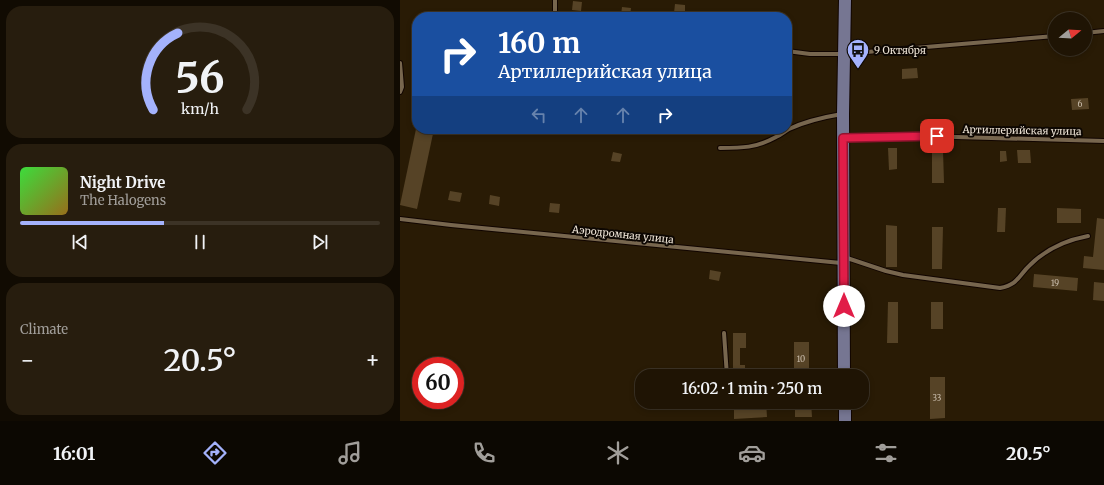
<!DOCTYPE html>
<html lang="en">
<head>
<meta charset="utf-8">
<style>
  :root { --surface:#1f1404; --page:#271d0e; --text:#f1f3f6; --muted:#a19e9a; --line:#3c3326; --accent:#a4b2fc }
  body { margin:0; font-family:Merriweather,serif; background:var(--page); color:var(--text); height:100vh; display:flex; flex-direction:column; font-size:15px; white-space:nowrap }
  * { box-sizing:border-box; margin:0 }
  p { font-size:13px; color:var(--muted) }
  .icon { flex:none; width:22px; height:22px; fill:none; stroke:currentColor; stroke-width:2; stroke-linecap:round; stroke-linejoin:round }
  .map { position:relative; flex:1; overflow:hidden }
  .sheet { display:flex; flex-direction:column; gap:6px; padding:6px; background:#110b02; width:400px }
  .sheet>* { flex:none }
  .guide { position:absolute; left:12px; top:12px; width:380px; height:122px; border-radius:16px; box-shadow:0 2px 6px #0003,0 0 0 1px var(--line); background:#1a4fa0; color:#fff; overflow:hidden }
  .needle { width:26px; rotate:72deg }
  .buttons { position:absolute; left:648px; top:12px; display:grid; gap:8px }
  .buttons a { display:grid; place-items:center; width:44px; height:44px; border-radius:50%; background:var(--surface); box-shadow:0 2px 6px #0003,0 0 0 1px var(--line); font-size:20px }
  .speed { position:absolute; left:12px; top:357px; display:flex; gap:8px; font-size:20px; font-weight:700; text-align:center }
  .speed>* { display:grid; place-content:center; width:52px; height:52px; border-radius:50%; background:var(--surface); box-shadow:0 2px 6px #0003,0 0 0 1px var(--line); line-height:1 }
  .speed .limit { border:6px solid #d22; background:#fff; color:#111 }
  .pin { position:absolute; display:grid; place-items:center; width:34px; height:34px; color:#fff; margin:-17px; border-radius:8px; box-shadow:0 2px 6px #0006 }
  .me { position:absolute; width:44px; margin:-22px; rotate:0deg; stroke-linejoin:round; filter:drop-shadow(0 0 3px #0008) }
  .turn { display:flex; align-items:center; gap:14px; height:84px; padding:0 20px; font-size:18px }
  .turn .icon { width:52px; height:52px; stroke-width:2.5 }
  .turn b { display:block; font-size:28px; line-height:34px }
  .lanes { display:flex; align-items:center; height:38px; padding:0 20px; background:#0003; justify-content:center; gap:20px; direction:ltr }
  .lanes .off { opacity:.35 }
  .big { font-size:30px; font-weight:600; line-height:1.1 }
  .sheet .widget { flex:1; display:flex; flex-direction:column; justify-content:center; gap:6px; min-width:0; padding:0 14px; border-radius:16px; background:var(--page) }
  .sheet .dial { align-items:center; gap:0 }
  .dial svg { height:104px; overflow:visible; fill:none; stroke:var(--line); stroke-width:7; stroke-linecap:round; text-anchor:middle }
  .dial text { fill:var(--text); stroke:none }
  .song { display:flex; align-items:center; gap:12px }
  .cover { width:48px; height:48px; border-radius:6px; background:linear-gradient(135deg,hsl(120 70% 55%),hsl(40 70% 35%)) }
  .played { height:4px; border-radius:2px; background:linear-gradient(90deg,var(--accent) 40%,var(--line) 40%) }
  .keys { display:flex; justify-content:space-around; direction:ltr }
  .heat { display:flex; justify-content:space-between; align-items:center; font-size:22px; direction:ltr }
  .trip { position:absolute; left:235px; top:369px; width:234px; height:40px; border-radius:16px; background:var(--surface); box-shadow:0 2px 6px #0003,0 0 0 1px var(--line); font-weight:600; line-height:40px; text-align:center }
  .tabs { display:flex; height:64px; justify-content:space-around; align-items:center; background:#0c0802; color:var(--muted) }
  .tabs .icon { width:28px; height:28px }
  .tabs .selected { color:var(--accent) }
  .tabs b { font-size:18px; color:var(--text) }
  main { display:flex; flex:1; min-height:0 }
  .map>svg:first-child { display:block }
  .building { fill:#564326 }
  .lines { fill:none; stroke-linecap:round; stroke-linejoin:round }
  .lane-casing { stroke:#110500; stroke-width:6 }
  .primary-casing { stroke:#110500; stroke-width:14 }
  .lane { stroke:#77664e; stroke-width:4 }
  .primary { stroke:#767692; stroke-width:12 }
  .route-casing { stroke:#92132f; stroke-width:10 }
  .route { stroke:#e11d48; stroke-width:7 }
  .labels { text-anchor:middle; stroke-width:4; stroke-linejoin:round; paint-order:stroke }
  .number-label { font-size:8px; fill:#cabdac }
  .poi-label { font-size:10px; fill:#f0e6d8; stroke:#0d0702; text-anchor:start }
  .street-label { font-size:10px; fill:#f0e6d8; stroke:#0d0702 }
</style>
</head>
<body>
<main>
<section class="sheet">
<div class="widget dial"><svg viewBox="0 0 100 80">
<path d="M14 69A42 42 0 1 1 86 69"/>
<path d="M14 69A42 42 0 0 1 33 10" stroke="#a4b2fc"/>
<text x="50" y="56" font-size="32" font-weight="700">56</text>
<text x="50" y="72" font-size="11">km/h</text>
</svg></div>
<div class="widget">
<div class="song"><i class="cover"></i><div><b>Night Drive</b><p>The Halogens</p></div></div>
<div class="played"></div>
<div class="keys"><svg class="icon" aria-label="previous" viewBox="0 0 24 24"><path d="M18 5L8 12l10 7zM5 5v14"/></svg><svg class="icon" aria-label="pause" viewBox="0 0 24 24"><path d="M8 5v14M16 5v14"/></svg><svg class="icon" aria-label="next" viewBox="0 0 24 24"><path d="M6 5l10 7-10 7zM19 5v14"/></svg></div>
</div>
<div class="widget"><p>Climate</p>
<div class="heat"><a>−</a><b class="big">20.5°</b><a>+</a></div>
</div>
</section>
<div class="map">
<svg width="704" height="421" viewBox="0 0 704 421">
  <rect width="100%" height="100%" fill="#291b05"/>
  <!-- building -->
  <g class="building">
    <path d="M 173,1 L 182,2 L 181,11 L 172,10 Z"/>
    <path d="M 275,4 L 285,5 L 285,14 L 274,13 Z"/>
    <path d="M 222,7 L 231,8 L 230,17 L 221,15 Z"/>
    <path d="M 517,68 L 518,78 L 502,79 L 502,69 Z"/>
    <path d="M 688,98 L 689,109 L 672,110 L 671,99 Z"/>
    <path d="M 16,129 L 34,129 L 17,209 L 0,205 Z"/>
    <path d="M 488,148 L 497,148 L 497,169 L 489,170 Z"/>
    <path d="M 532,150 L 543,150 L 544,183 L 532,183 Z"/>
    <path d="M 617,150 L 630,150 L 631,163 L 618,163 Z"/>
    <path d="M 600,151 L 606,151 L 607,161 L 600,162 Z"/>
    <path d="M 213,152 L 222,154 L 220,162 L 211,161 Z"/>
    <path d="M 50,191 L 62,193 L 60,202 L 48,200 Z"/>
    <path d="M 90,195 L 100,197 L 99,206 L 89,204 Z"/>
    <path d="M 150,203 L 160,204 L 159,213 L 149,212 Z"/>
    <path d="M 598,208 L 606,208 L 605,232 L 597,232 Z"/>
    <path d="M 657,208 L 681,209 L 681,223 L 657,223 Z"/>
    <path d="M 697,218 L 704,219 L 704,270 L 683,268 L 684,256 L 693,257 Z"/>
    <path d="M 486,225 L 497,226 L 497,267 L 486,267 Z"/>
    <path d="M 532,227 L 543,227 L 542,269 L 532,269 Z"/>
    <path d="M 310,270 L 321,272 L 319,281 L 309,279 Z"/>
    <path d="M 634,274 L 678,278 L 677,291 L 633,287 Z"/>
    <path d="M 694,282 L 704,283 L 704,301 L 693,300 Z"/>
    <path d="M 488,302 L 498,302 L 498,343 L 487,343 Z"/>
    <rect x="531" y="302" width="12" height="27"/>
    <path d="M 333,333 L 346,333 L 346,348 L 340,348 L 340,365 L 345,365 L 345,376 L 333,376 Z"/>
    <rect x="394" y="342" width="15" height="34"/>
    <path d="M 530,377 L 545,377 L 545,418 L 530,419 Z"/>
    <path d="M 366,402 L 367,417 L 334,419 L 334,403 Z"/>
    <path d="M 395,402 L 411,402 L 412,417 L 395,417 Z"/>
  </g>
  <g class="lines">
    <!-- lane casing -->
    <g class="lane-casing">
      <g id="lane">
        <path d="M 155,17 L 155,0"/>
        <path d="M 685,33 L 704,31"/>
        <path d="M 387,51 L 410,54 L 443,54 L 655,36"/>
        <path d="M 0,63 L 2,87 L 0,92"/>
        <path d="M 444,138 L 521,136 L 704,141"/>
        <path d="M 320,148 C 342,148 356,148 376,137 C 381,135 385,131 389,129 C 406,121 424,117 442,114"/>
        <path d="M 0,219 L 51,225 L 441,263"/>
        <path d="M 444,257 L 486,271 L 503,275 L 600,288 C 619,284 618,276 630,265 C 646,249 667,240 688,236"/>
        <path d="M 324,333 L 327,376"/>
      </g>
    </g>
    <!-- primary casing -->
    <g class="primary-casing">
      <g id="primary">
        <path d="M 444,376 L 443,114 L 445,0"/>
        <path d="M 445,402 L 445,421"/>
      </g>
    </g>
    <!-- lane -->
    <use href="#lane" class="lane"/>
    <!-- primary -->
    <use href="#primary" class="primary"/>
  </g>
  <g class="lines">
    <!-- route casing -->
    <g class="route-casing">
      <path id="route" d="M 444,306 L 443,138 L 537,136"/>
    </g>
    <!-- route -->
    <use href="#route" class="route"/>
  </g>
  <!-- icons -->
  <defs>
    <g id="bus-pin" transform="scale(1.15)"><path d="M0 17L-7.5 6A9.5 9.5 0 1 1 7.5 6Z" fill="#a4b2fc" stroke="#0d0702"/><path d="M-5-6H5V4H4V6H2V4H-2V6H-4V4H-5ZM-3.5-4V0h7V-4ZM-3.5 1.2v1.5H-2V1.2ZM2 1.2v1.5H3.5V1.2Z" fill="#111"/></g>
  </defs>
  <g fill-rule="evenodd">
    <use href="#bus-pin" x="458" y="50"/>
  </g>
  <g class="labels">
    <!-- number labels -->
    <g class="number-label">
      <text x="680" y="107">6</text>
      <text x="655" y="286">19</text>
      <text x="401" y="362">10</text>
      <text x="537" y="401">33</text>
    </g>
    <!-- poi labels -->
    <g class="poi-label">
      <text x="474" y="54">9 Октября</text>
    </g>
    <!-- street labels -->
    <g class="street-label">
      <text transform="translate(622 130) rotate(1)" y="4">Артиллерийская улица</text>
      <text transform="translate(223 234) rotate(6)" y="4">Аэродромная улица</text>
    </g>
  </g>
</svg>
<div class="buttons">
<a><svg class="needle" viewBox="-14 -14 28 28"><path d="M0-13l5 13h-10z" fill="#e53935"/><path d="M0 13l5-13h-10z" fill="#a19e9a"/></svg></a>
</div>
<div class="speed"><div class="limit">60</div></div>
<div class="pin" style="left:537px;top:136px;background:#d93025"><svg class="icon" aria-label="arrive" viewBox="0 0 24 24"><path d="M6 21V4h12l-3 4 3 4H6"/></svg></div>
<svg class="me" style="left:444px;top:306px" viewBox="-20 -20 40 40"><circle r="19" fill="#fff"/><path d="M0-13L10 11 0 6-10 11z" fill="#e11d48"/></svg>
<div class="trip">16:02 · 1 min · 250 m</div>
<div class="guide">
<div class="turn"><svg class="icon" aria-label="right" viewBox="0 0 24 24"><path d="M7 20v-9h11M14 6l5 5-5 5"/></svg><div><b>160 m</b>Артиллерийская улица</div></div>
<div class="lanes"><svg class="icon off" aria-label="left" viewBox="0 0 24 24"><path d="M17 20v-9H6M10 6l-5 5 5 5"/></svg><svg class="icon off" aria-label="ahead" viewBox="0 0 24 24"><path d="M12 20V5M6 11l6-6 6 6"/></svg><svg class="icon off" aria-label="ahead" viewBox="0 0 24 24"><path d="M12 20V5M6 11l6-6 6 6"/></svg><svg class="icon" aria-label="right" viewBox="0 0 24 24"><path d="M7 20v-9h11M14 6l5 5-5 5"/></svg></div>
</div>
</div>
</main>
<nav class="tabs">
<b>16:01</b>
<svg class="icon selected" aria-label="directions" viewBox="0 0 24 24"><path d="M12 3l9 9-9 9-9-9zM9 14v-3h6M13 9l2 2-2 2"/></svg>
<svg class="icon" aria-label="music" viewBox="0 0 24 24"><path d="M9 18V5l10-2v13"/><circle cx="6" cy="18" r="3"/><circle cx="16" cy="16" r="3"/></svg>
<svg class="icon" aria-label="phone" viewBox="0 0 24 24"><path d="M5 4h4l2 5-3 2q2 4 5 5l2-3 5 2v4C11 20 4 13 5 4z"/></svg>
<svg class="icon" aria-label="climate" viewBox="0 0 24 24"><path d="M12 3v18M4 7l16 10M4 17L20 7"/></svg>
<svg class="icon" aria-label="car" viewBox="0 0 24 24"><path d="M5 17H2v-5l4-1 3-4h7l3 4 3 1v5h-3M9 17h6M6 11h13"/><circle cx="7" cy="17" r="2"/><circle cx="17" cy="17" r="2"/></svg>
<svg class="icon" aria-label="filters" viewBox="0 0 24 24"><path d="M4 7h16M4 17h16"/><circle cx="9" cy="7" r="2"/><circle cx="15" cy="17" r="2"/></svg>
<b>20.5°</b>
</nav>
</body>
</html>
